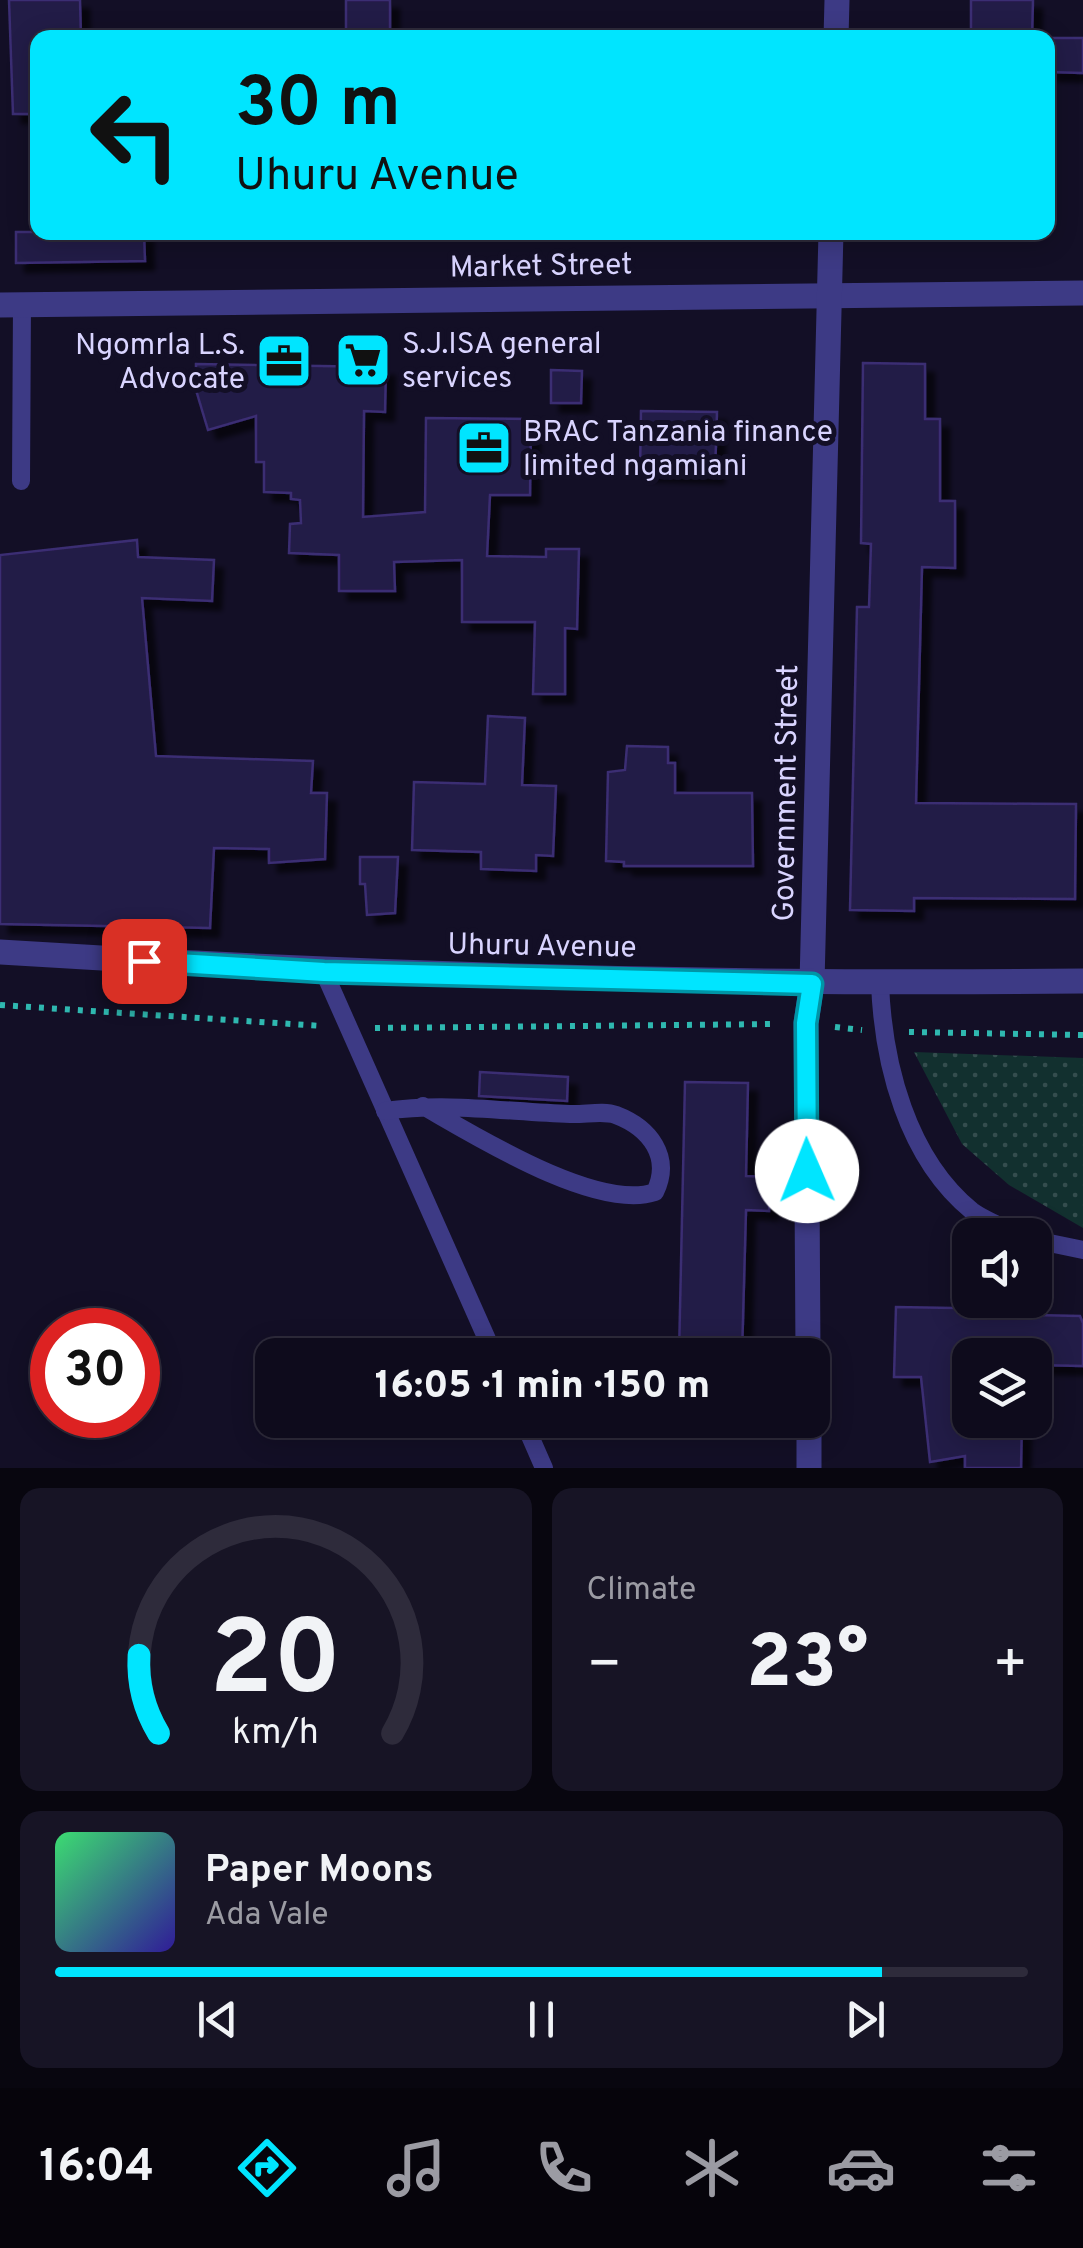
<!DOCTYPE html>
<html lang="en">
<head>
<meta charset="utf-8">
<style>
  :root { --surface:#0e0b1c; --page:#171425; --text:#f1f3f6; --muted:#9b9ba3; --line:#2e2b3b; --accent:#00e5ff }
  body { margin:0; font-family:Overpass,sans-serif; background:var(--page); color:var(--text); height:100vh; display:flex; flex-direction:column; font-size:38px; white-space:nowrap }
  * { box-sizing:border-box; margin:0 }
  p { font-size:32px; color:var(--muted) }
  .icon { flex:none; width:55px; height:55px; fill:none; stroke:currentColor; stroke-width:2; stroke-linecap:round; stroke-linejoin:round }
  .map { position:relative; height:1468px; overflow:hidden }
  .side { display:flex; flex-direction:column; gap:20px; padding:20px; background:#08060f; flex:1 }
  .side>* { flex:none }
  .top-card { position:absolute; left:30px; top:30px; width:1025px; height:210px; border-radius:20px; box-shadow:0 5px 25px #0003,0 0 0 2px var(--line); background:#00e5ff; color:#111; overflow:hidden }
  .tools { position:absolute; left:952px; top:1218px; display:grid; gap:20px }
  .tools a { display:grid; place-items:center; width:100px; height:100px; border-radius:20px; background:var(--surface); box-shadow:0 5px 25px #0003,0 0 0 2px var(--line); font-size:50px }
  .speed { position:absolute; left:30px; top:1308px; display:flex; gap:20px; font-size:50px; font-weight:700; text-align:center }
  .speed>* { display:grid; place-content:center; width:130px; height:130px; border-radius:50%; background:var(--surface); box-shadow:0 5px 25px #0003,0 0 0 2px var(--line); line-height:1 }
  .speed .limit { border:15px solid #d22; background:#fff; color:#111 }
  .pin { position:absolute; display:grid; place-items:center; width:85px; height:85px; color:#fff; margin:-42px; border-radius:20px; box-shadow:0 5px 15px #0006 }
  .me { position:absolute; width:110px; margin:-55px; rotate:359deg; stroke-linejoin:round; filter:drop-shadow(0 0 8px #0008) }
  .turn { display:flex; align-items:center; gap:35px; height:210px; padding:0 40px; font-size:45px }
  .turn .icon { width:130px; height:130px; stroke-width:2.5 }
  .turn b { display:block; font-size:70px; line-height:85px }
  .big { font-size:75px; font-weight:800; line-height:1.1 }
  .side .tile { flex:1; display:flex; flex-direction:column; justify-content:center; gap:15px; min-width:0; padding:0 35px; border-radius:20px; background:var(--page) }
  .side .dial { align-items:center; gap:0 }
  .dial svg { height:260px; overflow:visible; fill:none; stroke:var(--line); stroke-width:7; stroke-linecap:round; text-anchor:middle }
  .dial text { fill:var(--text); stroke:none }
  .song { display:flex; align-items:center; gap:30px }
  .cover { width:120px; height:120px; border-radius:15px; background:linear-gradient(135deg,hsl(140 70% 55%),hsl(250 70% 35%)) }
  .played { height:10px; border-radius:5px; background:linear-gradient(90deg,var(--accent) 85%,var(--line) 85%) }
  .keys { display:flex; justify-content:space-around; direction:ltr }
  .heat { display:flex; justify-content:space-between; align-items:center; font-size:55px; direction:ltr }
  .side .tiles { flex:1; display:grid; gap:20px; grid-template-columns:1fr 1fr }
  .tile:last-child { grid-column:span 2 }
  .trip { position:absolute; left:255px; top:1338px; width:575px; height:100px; border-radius:20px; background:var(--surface); box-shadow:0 5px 25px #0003,0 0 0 2px var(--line); font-weight:800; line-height:100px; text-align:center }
  .dock { display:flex; height:160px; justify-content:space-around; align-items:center; background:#06040b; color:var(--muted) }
  .dock .icon { width:70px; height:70px }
  .dock .active { color:var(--accent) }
  .dock b { font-size:45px; color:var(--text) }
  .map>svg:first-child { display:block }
  .garden { fill:url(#garden-dots) }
  .building { fill:#241b47; stroke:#3b2d73; stroke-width:2.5; filter:url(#shadow) }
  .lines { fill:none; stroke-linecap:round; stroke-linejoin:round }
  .path { stroke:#2fb8b0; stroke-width:6; stroke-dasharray:5 8; stroke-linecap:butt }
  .service { stroke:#3d3a85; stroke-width:18 }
  .minor { stroke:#3d3a85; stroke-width:25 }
  .tertiary { stroke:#3d3a85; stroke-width:25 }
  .route-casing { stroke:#0095a6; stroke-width:25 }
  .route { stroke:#00e5ff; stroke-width:18 }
  .labels { text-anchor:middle; stroke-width:10; stroke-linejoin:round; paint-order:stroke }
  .street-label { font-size:30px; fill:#d9d4ff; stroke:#130f26 }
  .poi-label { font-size:30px; fill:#d9d4ff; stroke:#130f26; text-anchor:start }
</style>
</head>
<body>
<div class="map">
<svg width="1083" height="1468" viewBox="0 0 1083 1468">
  <defs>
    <pattern id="garden-dots" width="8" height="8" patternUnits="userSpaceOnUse" patternTransform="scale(2.5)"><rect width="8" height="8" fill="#12302f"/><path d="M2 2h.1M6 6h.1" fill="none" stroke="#344d4e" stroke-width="1.8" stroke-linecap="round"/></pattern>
    <filter id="shadow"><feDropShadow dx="9" dy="9" stdDeviation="2.5" flood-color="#0009"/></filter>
  </defs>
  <rect width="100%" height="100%" fill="#130f26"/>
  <!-- garden -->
  <path class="garden" d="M 914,1052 L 1083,1058 L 1083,1228 L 1009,1185 L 962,1144 Z"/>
  <!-- building -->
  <g class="building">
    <path d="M 9,0 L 80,0 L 81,38 L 38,38 L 38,114 L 13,114 Z"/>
    <rect x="346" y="0" width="44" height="38"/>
    <path d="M 971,0 L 1033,0 L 1032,38 L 971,38 Z"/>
    <path d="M 1048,38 L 1083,38 L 1083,73 L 1048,72 Z"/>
    <path d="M 16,232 L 144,232 L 145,261 L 16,263 Z"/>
    <path d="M 863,363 L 925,364 L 925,419 L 940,419 L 940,501 L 955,501 L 955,568 L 922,567 L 916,803 L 1076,804 L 1075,899 L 914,898 L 914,911 L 850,910 L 857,607 L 869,607 L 871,544 L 861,543 Z"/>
    <path d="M 196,364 L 386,367 L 385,412 L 364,411 L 363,517 L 425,512 L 426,418 L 531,419 L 530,495 L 490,495 L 487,556 L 546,557 L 546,549 L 579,549 L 577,629 L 565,628 L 565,694 L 533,694 L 535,622 L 462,622 L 462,560 L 394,562 L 395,591 L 339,591 L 339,555 L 289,553 L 290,524 L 301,523 L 300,500 L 291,499 L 291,493 L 264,492 L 264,462 L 256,462 L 256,416 L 208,430 L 196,390 Z"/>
    <path d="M 551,370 L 582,371 L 581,403 L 551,403 Z"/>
    <path d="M 641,411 L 717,412 L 715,474 L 640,472 Z"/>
    <path d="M 137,540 L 138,557 L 214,560 L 212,601 L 142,598 L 156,756 L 313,761 L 311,793 L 327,793 L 325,859 L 269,863 L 269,849 L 214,848 L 210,928 L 0,924 L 0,555 Z"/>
    <path d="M 488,716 L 525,718 L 522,785 L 556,786 L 553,856 L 536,855 L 536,871 L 481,869 L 481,852 L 412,850 L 414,782 L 485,784 Z"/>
    <path d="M 627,746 L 668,747 L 668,763 L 675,763 L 675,793 L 752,793 L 753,866 L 624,866 L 624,862 L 606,861 L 608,772 L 625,770 Z"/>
    <path d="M 360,857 L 398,857 L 395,913 L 367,915 L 365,884 L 360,884 Z"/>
    <path d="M 480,1072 L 568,1077 L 567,1101 L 479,1096 Z"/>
    <path d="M 685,1082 L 748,1083 L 746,1176 L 770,1177 L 769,1211 L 746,1210 L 742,1355 L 679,1355 Z"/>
    <path d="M 954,1304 L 985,1305 L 985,1314 L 1080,1316 L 1083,1323 L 1083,1366 L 1035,1365 L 1035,1355 L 970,1355 L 970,1420 L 1022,1420 L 1021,1468 L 965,1468 L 965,1456 L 930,1462 L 921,1377 L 894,1377 L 896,1307 L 954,1308 Z"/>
  </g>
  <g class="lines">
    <!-- path -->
    <g class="path">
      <path d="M 0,1005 L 322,1026"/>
      <path d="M 835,1027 L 862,1030"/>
      <path d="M 375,1028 L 777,1024"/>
      <path d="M 909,1032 L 1083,1035"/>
    </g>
    <!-- service -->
    <g class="service">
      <path d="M 21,481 L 22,303"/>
      <path d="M 324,972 L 494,1355"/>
      <path d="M 880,983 C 883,1064 907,1158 972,1211 C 986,1221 1005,1228 1020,1235"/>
      <path d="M 385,1111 C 447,1102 508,1112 570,1114 C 584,1115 603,1110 616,1115 C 650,1128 672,1157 655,1192 C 597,1212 474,1135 423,1106"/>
      <path d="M 1035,1240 L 1083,1250"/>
      <path d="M 523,1420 L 544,1468"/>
    </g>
    <!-- minor -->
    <g class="minor">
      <path d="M 836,38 L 837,0"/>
      <path d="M 0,305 L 1083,293"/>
      <path d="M 808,1355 L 806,1023 L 812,983 L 831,232"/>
      <path d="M 809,1420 L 809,1468"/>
    </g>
    <!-- tertiary -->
    <path class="tertiary" d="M 0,952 C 361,975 721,985 1083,981"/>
  </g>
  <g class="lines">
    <!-- route casing -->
    <g class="route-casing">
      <path id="route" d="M 144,961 L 324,972 L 812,984 L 806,1023 L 807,1171"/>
    </g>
    <!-- route -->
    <use href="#route" class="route"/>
  </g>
  <!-- icons -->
  <defs>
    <g id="supermarket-square" transform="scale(2.875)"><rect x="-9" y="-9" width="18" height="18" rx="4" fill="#00e5ff" stroke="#130f26"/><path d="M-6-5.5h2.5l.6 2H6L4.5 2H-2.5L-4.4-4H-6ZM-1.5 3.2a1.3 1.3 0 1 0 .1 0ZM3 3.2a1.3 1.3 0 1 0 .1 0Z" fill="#111"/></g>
    <g id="office-square" transform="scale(2.875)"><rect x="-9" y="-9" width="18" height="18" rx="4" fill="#00e5ff" stroke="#130f26"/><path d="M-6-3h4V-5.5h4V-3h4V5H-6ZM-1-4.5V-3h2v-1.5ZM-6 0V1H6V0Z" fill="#111"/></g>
  </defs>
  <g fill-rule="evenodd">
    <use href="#supermarket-square" x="363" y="360"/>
    <use href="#office-square" x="284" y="361"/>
    <use href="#office-square" x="484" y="448"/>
  </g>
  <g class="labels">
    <!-- street labels -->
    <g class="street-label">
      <text transform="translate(541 265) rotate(-1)" y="10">Market Street</text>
      <text transform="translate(785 793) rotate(-89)" y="10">Government Street</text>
      <text transform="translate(542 945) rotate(1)" y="10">Uhuru Avenue</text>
    </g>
    <!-- poi labels -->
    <g class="poi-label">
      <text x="402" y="353">S.J.ISA general<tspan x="402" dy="34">services</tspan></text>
      <text x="245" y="354" text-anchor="end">Ngomrla L.S.<tspan x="245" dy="34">Advocate</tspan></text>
      <text x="523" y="441">BRAC Tanzania finance<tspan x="523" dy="34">limited ngamiani</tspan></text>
    </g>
  </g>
</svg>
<div class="tools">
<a><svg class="icon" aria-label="sound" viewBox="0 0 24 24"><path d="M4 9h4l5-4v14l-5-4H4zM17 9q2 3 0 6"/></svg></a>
<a><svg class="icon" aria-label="layers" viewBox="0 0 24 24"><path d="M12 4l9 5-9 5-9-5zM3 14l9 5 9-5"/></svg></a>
</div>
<div class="speed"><div class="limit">30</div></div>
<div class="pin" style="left:144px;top:961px;background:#d93025"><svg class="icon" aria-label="arrive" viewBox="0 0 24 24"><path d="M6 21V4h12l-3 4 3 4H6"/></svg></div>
<svg class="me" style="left:807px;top:1171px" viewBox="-20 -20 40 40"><circle r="19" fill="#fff"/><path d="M0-13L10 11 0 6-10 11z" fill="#00e5ff"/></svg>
<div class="trip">16:05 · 1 min · 150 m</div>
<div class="top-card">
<div class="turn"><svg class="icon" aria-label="left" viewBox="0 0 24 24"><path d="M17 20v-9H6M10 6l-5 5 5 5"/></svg><div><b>30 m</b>Uhuru Avenue</div></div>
</div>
</div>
<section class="side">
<div class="tiles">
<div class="tile dial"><svg viewBox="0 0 100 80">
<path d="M14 69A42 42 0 1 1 86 69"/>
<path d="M14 69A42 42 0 0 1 8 45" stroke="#00e5ff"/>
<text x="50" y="56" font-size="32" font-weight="700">20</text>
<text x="50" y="72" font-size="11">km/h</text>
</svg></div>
<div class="tile"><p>Climate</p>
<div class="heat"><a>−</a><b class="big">23°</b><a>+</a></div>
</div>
<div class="tile">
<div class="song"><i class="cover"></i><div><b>Paper Moons</b><p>Ada Vale</p></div></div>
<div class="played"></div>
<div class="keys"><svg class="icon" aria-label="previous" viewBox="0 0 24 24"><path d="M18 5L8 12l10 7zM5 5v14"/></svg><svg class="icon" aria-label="pause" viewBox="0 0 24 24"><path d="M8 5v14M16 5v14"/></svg><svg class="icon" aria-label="next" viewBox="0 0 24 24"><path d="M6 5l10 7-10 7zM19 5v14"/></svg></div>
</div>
</div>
</section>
<nav class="dock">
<b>16:04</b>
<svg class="icon active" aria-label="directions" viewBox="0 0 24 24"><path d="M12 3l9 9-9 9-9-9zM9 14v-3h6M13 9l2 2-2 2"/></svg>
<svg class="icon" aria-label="music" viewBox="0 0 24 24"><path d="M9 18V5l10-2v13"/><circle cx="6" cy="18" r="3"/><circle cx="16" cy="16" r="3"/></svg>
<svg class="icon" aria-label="phone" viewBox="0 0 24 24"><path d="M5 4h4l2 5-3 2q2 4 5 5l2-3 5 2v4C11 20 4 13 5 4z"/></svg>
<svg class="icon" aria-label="climate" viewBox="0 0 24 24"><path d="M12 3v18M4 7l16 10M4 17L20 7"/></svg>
<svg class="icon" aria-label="car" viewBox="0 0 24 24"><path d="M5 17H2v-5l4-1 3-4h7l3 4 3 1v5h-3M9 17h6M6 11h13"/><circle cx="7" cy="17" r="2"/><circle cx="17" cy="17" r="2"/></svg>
<svg class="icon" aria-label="filters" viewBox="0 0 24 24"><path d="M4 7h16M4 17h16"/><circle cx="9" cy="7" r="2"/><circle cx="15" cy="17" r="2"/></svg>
</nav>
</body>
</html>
